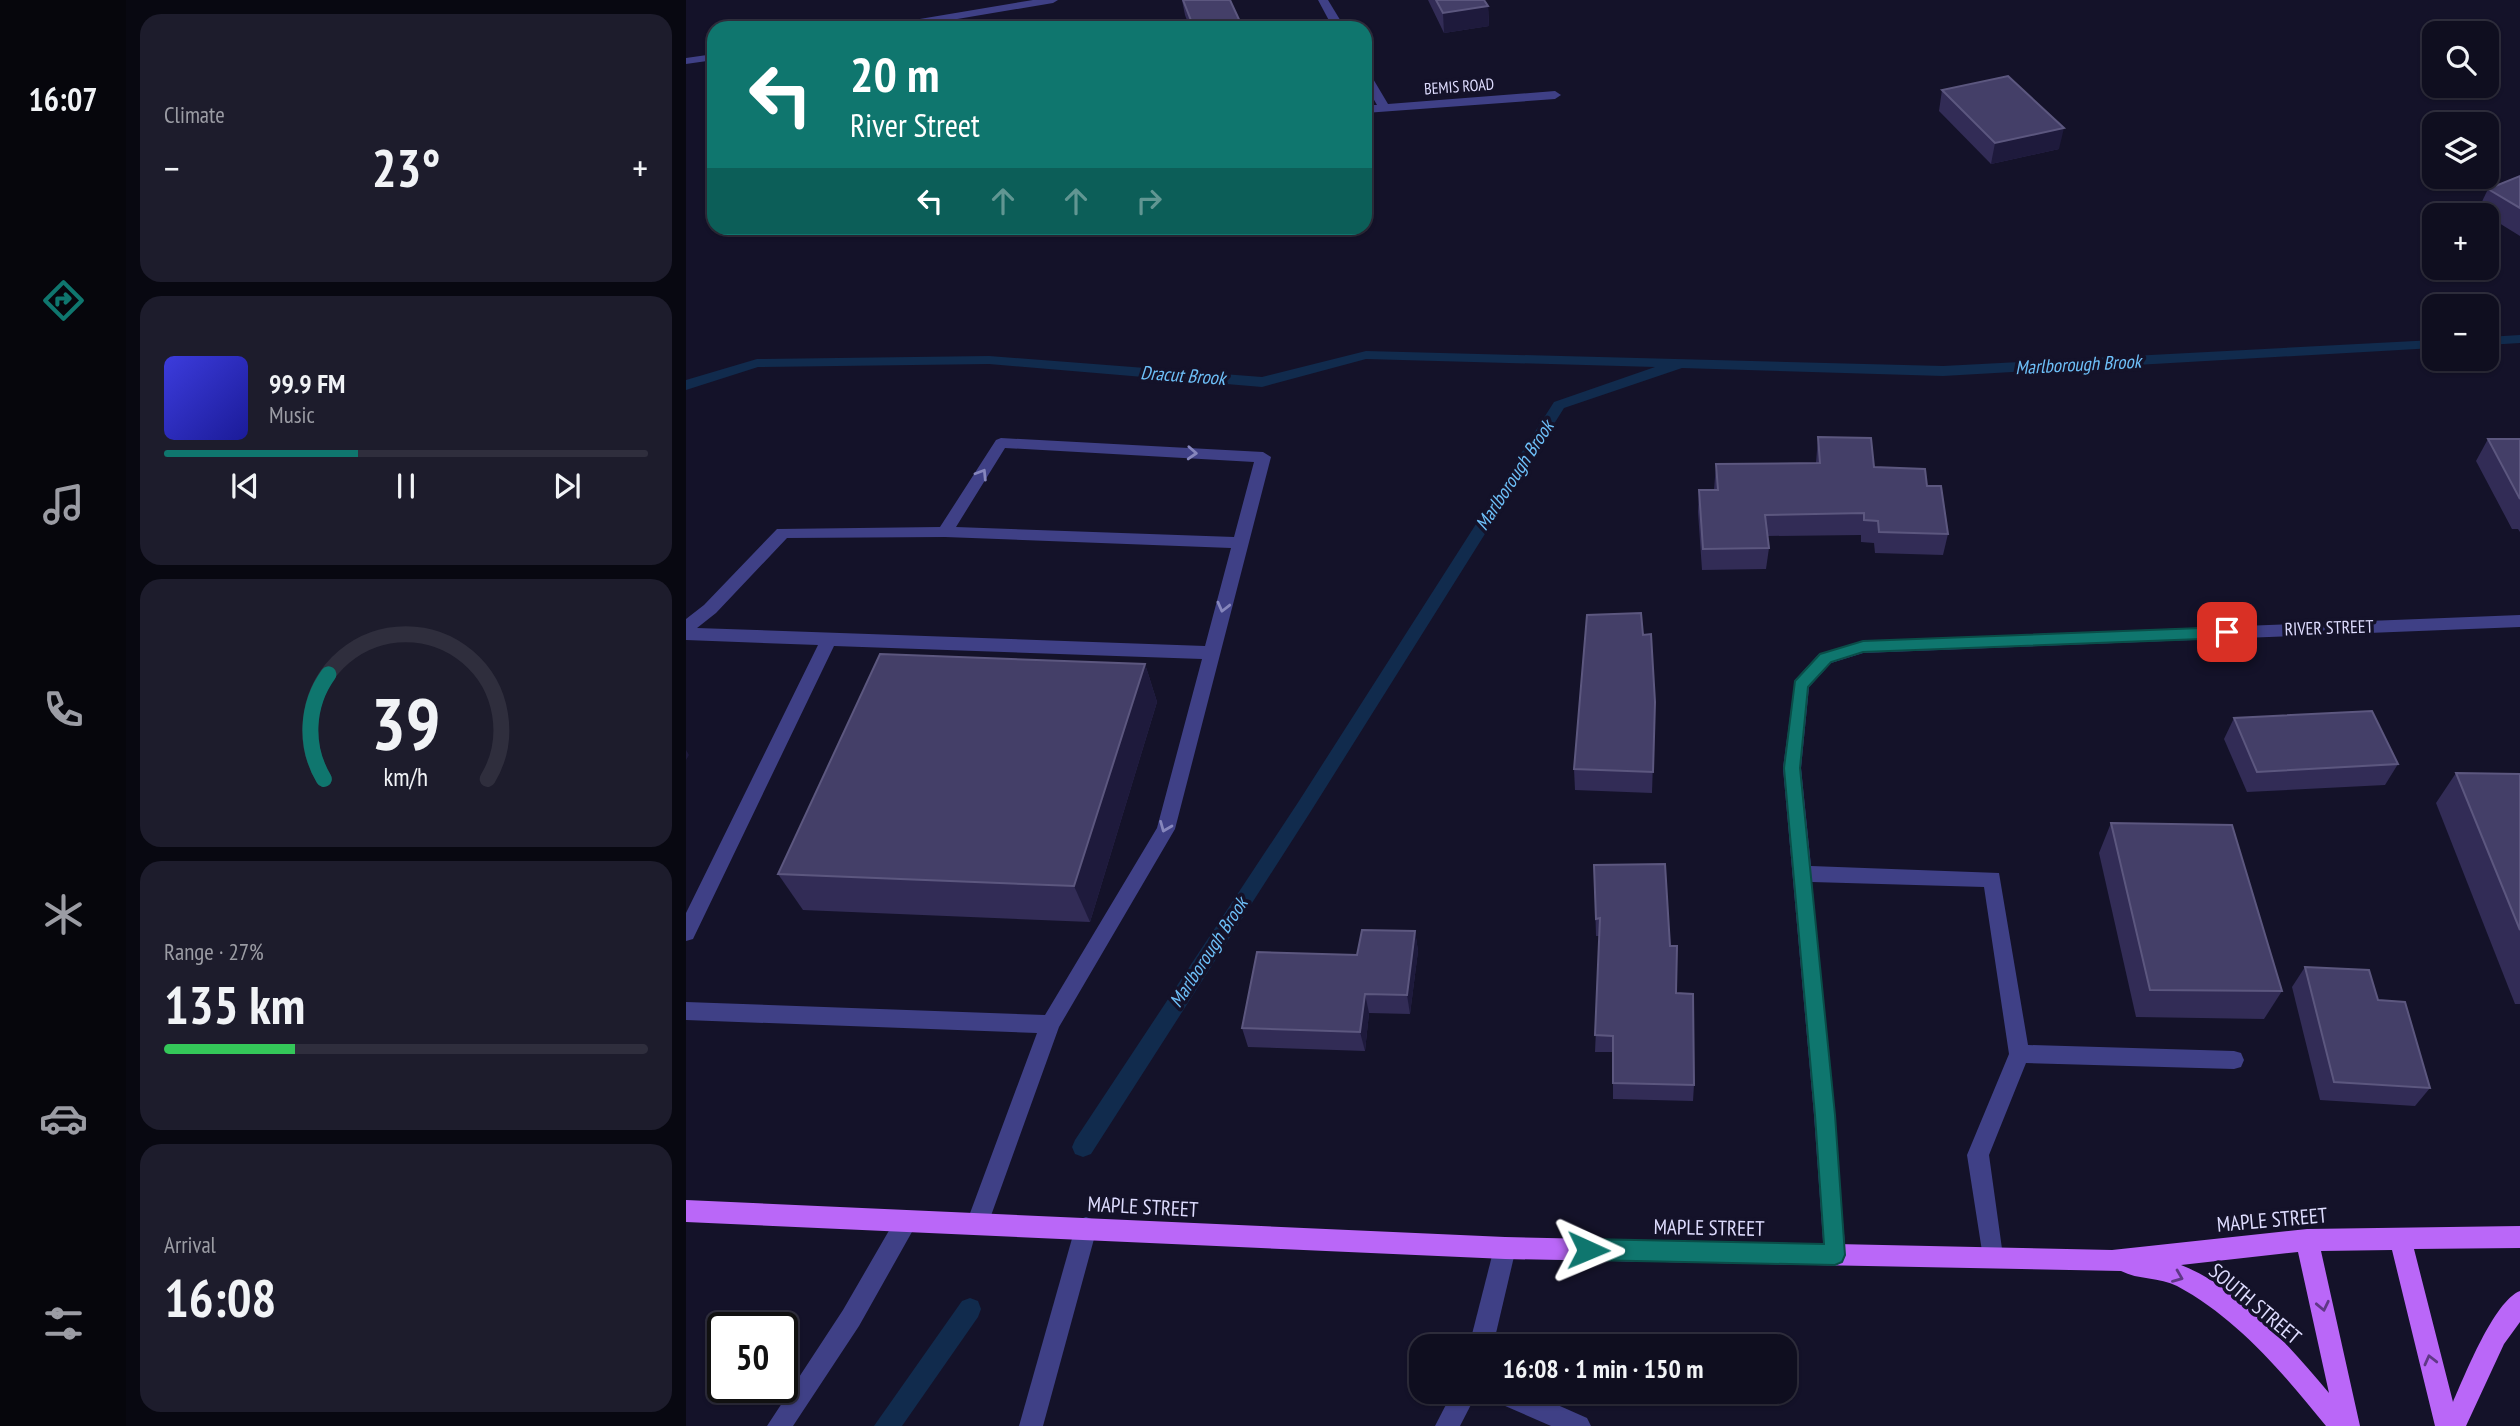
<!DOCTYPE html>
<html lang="en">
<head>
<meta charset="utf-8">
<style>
  :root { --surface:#0f0e1f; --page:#1d1c2c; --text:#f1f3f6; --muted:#9b9ca4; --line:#2f2e3d; --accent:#0f766e }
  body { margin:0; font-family:"PT Sans Narrow",sans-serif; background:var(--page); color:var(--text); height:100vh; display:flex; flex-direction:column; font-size:26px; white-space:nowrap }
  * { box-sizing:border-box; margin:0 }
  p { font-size:23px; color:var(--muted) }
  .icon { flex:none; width:38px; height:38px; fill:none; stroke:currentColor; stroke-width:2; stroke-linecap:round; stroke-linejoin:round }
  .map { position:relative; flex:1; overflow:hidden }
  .drawer { display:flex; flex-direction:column; gap:14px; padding:14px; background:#080811; width:560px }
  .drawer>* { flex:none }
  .hud { position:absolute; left:21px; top:21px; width:665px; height:214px; border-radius:21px; box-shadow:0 2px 5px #0004,0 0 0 2px var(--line); background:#0f766e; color:#fff; overflow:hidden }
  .fabs { position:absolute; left:1736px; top:21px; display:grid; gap:14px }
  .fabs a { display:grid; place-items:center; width:77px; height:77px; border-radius:14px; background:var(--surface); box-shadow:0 2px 5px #0004,0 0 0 2px var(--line); font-size:35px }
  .speed { position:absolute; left:21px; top:1312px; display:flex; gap:14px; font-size:35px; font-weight:700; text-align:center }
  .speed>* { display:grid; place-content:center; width:91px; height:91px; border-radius:50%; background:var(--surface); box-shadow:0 2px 5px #0004,0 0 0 2px var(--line); line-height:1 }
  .speed .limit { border:4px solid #111; border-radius:10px; background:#fff; color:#111 }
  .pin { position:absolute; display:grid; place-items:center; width:60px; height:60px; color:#fff; margin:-30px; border-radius:14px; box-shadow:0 4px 10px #0006 }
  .me { position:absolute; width:77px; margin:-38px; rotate:91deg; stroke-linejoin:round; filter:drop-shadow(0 0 5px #0008) }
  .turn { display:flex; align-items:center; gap:24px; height:147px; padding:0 28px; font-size:32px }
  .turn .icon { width:91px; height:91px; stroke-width:2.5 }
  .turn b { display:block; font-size:49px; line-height:60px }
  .lanes { display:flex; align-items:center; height:66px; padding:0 28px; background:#0003; justify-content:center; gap:35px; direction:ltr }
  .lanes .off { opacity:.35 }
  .big { font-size:52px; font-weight:700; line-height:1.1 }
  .drawer .widget { flex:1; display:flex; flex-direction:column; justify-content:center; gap:10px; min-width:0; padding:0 24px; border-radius:21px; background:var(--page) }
  .drawer .dial { align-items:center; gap:0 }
  .dial svg { height:182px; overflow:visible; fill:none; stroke:var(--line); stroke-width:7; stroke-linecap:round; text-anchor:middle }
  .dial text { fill:var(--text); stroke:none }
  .song { display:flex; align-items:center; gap:21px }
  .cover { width:84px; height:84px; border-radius:10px; background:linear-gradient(135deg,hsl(240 70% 55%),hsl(240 70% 35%)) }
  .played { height:7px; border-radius:4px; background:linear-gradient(90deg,var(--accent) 40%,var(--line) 40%) }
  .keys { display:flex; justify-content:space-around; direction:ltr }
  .heat { display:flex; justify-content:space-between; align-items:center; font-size:38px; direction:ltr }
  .charge { height:10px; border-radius:5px; background:linear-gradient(90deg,#34c759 27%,var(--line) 0) }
  .trip { position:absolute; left:723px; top:1334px; width:388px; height:70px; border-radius:21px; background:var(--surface); box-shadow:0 2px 5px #0004,0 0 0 2px var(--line); font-weight:700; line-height:70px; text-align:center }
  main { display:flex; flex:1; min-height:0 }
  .menu { display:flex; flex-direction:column; width:126px; justify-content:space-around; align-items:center; background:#06060c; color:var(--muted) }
  .menu .icon { width:49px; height:49px }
  .menu .current { color:var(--accent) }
  .menu b { font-size:32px; color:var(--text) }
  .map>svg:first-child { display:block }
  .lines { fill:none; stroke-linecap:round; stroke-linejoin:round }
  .stream { fill:#112b4d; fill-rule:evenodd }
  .minor { fill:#3f4086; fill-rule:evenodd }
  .major { fill:#ba67f8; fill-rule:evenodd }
  .wall { fill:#322c56 }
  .shaded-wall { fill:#1e1a3c }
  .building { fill:#443f68; stroke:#5c577f; stroke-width:2 }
  .oneway { stroke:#8686bc }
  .oneway2 { stroke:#5f3886 }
  .route { fill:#0f766e; stroke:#0a4d48; stroke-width:2 }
  .labels { text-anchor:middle; stroke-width:7; stroke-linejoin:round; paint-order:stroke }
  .far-street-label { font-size:16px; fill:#dddbfd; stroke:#141229 }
  .street-label { font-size:18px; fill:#dddbfd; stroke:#141229 }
  .water-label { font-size:19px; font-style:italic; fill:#6ec0f9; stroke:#141229 }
  .near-street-label { font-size:21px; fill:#dddbfd; stroke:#141229 }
</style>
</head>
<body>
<main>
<nav class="menu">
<b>16:07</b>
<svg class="icon current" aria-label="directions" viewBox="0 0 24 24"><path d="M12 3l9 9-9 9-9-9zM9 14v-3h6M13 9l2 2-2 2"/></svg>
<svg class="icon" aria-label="music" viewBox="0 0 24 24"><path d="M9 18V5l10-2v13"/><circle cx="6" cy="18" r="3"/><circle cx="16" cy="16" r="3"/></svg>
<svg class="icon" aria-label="phone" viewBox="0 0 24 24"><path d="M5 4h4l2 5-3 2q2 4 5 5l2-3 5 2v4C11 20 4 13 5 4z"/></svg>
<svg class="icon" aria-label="climate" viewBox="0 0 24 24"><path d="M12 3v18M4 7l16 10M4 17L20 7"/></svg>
<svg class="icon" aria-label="car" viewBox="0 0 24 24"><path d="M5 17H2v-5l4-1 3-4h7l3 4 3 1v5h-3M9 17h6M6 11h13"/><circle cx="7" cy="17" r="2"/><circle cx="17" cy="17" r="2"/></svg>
<svg class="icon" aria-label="filters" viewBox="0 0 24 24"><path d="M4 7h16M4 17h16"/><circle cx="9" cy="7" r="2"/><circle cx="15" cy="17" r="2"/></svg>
</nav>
<section class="drawer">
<div class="widget"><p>Climate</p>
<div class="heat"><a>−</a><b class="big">23°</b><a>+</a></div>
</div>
<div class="widget">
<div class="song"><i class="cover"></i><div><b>99.9 FM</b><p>Music</p></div></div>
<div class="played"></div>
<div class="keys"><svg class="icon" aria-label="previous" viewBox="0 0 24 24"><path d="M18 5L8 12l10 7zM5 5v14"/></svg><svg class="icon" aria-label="pause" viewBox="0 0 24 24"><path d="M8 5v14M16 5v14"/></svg><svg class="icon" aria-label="next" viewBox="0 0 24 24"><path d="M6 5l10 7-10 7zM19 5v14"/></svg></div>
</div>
<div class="widget dial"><svg viewBox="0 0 100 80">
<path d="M14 69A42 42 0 1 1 86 69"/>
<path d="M14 69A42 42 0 0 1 16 23" stroke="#0f766e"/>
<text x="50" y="56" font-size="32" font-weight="700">39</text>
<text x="50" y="72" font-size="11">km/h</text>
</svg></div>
<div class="widget"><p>Range · 27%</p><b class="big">135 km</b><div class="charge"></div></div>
<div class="widget"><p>Arrival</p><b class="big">16:08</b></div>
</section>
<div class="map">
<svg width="1834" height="1426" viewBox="0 0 1834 1426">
  <rect width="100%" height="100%" fill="#141229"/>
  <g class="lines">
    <!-- stream -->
    <g class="stream">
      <path d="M 1834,335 L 1834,343 L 1801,345 L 1801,337 Z"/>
      <path d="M 1748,340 L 1748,348 L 1257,376 L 996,368 L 878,408 L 625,811 L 405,1154 L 397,1157 L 389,1154 L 386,1147 L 389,1140 L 613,801 L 868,402 L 969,367 L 680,359 L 576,387 L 303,364 L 72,367 L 0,390 L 0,380 L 71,359 L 303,356 L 576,377 L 680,351 L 1257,366 Z"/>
      <path d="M 284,1298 L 292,1301 L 295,1309 L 292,1317 L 216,1426 L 188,1426 L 276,1301 Z"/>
    </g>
    <!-- minor -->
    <g class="minor">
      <path d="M 347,0 L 372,0 L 367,3 L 218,28 L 192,28 L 198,25 Z"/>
      <path d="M 632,0 L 642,0 L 659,28 L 647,28 Z"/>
      <path d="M 28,54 L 28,60 L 0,64 L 0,58 Z"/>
      <path d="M 679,71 L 683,72 L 702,104 L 869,91 L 875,95 L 869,99 L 679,113 L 679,105 L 691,105 L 679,84 Z"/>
      <path d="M 315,438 L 577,452 L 585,457 L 489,829 L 373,1027 L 302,1224 L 299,1232 L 291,1235 L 283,1232 L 280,1224 L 351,1033 L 0,1020 L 0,1002 L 359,1015 L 471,828 L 516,659 L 148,646 L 7,939 L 0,941 L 0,913 L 132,645 L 0,640 L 0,619 L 18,605 L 91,529 L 254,527 L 310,440 ZM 319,448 L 568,462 L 548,537 L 270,527 ZM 259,537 L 545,548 L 519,646 L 11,628 L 30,613 L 101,538 Z"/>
      <path d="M 1834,615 L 1834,627 L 1177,653 L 1145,663 L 1123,687 L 1115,768 L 1125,866 L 1313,873 L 1342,1045 L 1548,1051 L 1555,1053 L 1558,1060 L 1555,1067 L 1548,1069 L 1340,1063 L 1303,1155 L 1317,1256 L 1314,1264 L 1306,1267 L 1298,1264 L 1281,1155 L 1323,1054 L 1298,887 L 1126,882 L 1160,1255 L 1157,1263 L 1149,1266 L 1141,1263 L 1138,1255 L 1128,1115 L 1097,768 L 1109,680 L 1133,654 L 1177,641 Z"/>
      <path d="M 220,1212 L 228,1215 L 231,1223 L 173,1326 L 107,1426 L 81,1426 L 157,1310 L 212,1215 Z"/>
      <path d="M 400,1217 L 408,1220 L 411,1228 L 357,1426 L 333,1426 L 389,1228 L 392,1220 Z"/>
      <path d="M 819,1237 L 827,1240 L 830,1248 L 807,1346 L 783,1346 L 808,1248 L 811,1240 Z"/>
      <path d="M 767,1391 L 792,1391 L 774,1426 L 749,1426 Z"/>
      <path d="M 799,1391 L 840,1391 L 901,1418 L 905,1426 L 865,1426 L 803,1399 Z"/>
    </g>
    <!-- major -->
    <path class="major" d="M 0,1200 L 819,1237 L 1426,1250 L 1621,1229 L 1834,1226 L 1834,1248 L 1728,1249 L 1767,1402 C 1779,1375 1808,1301 1834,1291 L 1834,1322 L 1818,1344 L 1780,1426 L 1749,1426 L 1706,1250 L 1635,1251 L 1674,1426 L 1640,1426 C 1598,1374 1551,1318 1491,1286 C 1474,1277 1452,1280 1435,1271 L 819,1259 L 0,1222 ZM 1612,1252 L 1643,1393 C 1602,1345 1555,1289 1495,1265 Z"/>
  </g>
  <!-- wall -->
  <g class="wall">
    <path d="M 496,0 L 544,0 L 557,28 L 504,28 L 499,15 Z"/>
    <path d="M 742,0 L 798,0 L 802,6 L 803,26 L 758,33 Z"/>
    <path d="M 1256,90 L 1373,149 L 1305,164 L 1253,111 Z"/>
    <path d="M 1834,176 L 1834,236 L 1792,210 L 1802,189 Z"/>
    <path d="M 1132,437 L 1188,467 L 1241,486 L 1262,534 L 1257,555 L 1189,553 L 1188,543 L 1175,542 L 1175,535 L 1081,536 L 1083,548 L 1080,569 L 1016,570 L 1012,512 L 1013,490 L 1028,490 L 1030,464 L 1130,463 Z"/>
    <path d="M 1802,439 L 1834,439 L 1834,532 L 1832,529 L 1826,529 L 1790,461 Z"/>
    <path d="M 957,635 L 969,702 L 966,793 L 889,790 L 888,769 Z"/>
    <path d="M 459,664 L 471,702 L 404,922 L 117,910 L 92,874 Z"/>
    <path d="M 1548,718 L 1712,764 L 1699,785 L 1561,792 L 1538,739 Z"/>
    <path d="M 1770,773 L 1834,774 L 1834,1004 L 1829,1004 L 1750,803 Z"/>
    <path d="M 1425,823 L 1596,991 L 1578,1019 L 1450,1017 L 1413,853 Z"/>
    <path d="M 908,865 L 984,946 L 990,993 L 1008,1085 L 1007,1101 L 927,1099 L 927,1052 L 909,1052 L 914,936 L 910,936 Z"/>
    <path d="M 729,931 L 732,951 L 724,1014 L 683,1013 L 679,1051 L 562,1047 L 556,1028 Z"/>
    <path d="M 1619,967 L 1692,1000 L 1744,1088 L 1729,1106 L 1634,1100 L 1606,987 Z"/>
  </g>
  <!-- shaded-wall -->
  <g class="shaded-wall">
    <path d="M 802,6 L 803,26 L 758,33 L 757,13 Z"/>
    <path d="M 1378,128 L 1373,149 L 1305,164 L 1309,143 Z"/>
    <path d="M 459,664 L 471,702 L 404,922 L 388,886 Z"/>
    <path d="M 0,750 L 3,755 L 0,760 Z"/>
    <path d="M 729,931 L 732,951 L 724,1014 L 721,995 Z"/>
    <path d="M 679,994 L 683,1013 L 679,1051 L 674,1032 Z"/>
  </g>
  <!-- building -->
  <g class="building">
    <path d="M 497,0 L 544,0 L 557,28 L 508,28 Z"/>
    <path d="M 750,0 L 798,0 L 802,6 L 757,13 Z"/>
    <path d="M 1322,76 L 1378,128 L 1309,143 L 1256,90 Z"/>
    <path d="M 1834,176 L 1834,208 L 1802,189 Z"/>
    <path d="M 1132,437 L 1185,438 L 1188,467 L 1239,469 L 1241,486 L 1255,486 L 1262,534 L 1193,532 L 1192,521 L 1178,520 L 1178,513 L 1079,515 L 1083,548 L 1017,549 L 1013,490 L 1032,490 L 1030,464 L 1134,463 Z"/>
    <path d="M 1802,439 L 1834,439 L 1834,499 Z"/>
    <path d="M 955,613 L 957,635 L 965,634 L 969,702 L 967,772 L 888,769 L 901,615 Z"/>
    <path d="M 194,654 L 459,664 L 388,886 L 92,874 Z"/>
    <path d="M 1686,711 L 1712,764 L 1571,772 L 1548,718 Z"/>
    <path d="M 1770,773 L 1834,774 L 1834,930 Z"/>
    <path d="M 1425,823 L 1546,825 L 1596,991 L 1464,990 Z"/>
    <path d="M 979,864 L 984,946 L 991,946 L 990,993 L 1007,994 L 1008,1085 L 927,1083 L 927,1036 L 909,1035 L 914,918 L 910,919 L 908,865 Z"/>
    <path d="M 676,930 L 729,931 L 721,995 L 679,994 L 674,1032 L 556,1028 L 571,952 L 671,955 Z"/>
    <path d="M 1619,967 L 1683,970 L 1692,1000 L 1719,1002 L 1744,1088 L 1648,1082 Z"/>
  </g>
  <!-- one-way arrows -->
  <defs><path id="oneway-chevron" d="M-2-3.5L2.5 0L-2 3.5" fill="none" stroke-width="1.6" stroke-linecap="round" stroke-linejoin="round" transform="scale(1.75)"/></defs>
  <g class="oneway">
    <use href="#oneway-chevron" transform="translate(506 453) rotate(3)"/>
    <use href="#oneway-chevron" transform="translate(296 474) rotate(-58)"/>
    <use href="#oneway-chevron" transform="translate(537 607) rotate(104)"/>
    <use href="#oneway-chevron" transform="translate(479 827) rotate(112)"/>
  </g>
  <g class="oneway2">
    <use href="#oneway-chevron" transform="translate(1492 1277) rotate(22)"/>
    <use href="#oneway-chevron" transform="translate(1637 1306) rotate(78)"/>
    <use href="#oneway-chevron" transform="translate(1744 1360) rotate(-104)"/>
  </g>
  <!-- route -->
  <path class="route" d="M 1541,627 L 1549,632 L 1541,638 L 1177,652 L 1145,662 L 1122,687 L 1114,768 L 1149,1115 L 1159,1255 L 1156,1262 L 1149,1265 L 902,1260 L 894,1257 L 891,1250 L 894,1242 L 902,1239 L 1138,1244 L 1129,1115 L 1098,768 L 1109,681 L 1134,654 L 1177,641 Z"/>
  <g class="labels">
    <!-- far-street labels -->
    <g class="far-street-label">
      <text transform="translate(773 86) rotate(-4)" y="6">BEMIS ROAD</text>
    </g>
    <!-- street labels -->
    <g class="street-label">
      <text transform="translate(1643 628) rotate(-2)" y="6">RIVER STREET</text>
    </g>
    <!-- water labels -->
    <g class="water-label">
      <text transform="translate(1392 364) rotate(-3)" y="7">Marlborough Brook</text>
      <text transform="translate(497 375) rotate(4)" y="7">Dracut Brook</text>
      <text transform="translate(828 475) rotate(-57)" y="7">Marlborough Brook</text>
      <text transform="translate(522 952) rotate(-57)" y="7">Marlborough Brook</text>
    </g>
    <!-- near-street labels -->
    <g class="near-street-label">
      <text transform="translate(457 1207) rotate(3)" y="7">MAPLE STREET</text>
      <text transform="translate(1586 1220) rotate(-5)" y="7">MAPLE STREET</text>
      <text transform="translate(1023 1228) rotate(1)" y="7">MAPLE STREET</text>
      <text transform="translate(1569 1304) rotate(40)" y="7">SOUTH STREET</text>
    </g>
  </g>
</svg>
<div class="fabs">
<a><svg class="icon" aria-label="search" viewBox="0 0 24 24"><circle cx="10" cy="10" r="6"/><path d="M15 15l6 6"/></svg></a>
<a><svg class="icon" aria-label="layers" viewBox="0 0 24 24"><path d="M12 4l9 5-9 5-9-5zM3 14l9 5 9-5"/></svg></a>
<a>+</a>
<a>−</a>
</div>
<div class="speed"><div class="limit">50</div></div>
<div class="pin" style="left:1541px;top:632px;background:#d93025"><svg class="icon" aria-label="arrive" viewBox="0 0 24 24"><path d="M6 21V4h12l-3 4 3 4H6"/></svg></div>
<svg class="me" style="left:902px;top:1250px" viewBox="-20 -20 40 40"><path d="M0-17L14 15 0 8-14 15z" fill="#0f766e" stroke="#fff" stroke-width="4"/></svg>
<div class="trip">16:08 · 1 min · 150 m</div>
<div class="hud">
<div class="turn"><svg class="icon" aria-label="left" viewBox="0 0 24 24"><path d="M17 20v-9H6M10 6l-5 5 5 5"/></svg><div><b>20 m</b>River Street</div></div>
<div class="lanes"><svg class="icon" aria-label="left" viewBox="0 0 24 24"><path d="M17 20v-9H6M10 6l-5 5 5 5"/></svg><svg class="icon off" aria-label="ahead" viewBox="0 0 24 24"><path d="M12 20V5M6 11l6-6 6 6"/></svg><svg class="icon off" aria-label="ahead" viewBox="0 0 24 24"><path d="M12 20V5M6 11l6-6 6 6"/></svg><svg class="icon off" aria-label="right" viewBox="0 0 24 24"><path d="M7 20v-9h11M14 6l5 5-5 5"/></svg></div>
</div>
</div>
</main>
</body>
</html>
